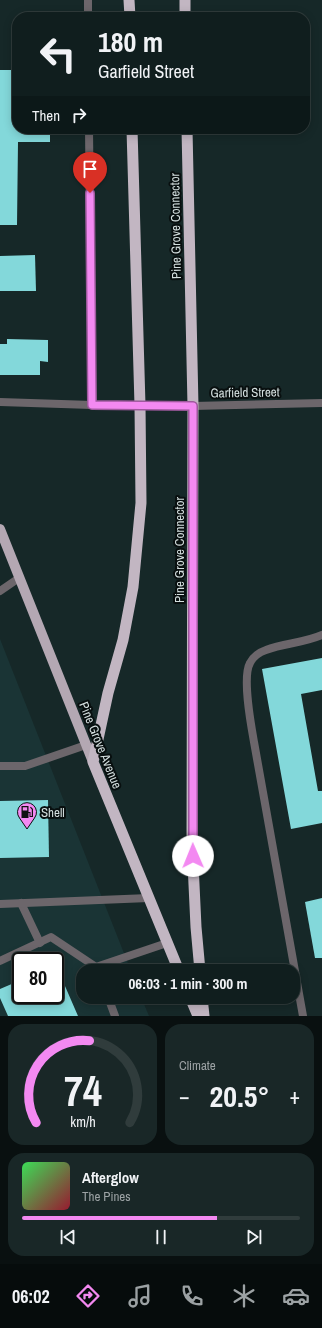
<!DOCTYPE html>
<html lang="en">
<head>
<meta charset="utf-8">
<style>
  :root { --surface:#101e1e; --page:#192727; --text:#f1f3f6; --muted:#9ca2a4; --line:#303c3c; --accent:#f389f1 }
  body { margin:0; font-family:"Archivo Narrow",sans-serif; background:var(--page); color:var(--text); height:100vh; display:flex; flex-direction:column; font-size:15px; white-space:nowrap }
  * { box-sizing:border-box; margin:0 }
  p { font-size:13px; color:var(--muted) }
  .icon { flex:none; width:22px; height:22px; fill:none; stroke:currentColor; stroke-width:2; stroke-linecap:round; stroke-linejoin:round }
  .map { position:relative; height:1016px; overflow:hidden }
  .details { display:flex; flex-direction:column; gap:8px; padding:8px; background:#091010; flex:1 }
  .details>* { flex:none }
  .hud { position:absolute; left:12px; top:12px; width:298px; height:122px; border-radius:16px; box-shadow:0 2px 10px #0003,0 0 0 1px var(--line); background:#101e1e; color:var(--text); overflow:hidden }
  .speed { position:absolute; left:12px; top:952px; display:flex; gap:8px; font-size:20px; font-weight:700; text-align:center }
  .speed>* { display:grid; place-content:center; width:52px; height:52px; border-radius:50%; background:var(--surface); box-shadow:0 2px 10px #0003,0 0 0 1px var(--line); line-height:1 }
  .speed .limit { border:2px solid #111; border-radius:6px; background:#fff; color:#111 }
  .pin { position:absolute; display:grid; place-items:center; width:34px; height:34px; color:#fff; margin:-41px -17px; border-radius:50% 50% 50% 0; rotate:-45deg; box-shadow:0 0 4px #0007 }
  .pin .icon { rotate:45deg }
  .me { position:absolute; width:44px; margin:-22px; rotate:359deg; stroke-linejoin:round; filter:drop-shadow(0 0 3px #0008) }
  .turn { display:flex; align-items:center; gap:14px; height:84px; padding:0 20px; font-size:18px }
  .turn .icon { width:52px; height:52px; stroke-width:2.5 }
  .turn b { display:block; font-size:28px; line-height:34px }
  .then { display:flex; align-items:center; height:38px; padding:0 20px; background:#0003; gap:8px; font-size:15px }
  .big { font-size:30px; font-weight:700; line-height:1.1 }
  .details .widget { flex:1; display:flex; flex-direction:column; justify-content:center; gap:6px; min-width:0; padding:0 14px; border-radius:16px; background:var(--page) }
  .details .dial { align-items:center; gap:0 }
  .dial svg { height:104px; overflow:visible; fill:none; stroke:var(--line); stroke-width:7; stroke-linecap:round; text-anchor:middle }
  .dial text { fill:var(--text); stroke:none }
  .song { display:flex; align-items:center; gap:12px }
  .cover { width:48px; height:48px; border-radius:6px; background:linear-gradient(135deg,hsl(130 70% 55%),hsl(350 70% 35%)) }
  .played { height:4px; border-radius:2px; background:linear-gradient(90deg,var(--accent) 70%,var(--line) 70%) }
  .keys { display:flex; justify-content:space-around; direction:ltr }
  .heat { display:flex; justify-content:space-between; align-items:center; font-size:22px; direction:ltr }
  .details .tiles { flex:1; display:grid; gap:8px; grid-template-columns:1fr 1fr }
  .widget:last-child { grid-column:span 2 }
  .trip { position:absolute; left:76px; top:964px; width:224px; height:40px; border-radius:16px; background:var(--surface); box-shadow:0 2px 10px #0003,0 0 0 1px var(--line); font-weight:700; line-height:40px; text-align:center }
  .dock { display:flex; height:64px; justify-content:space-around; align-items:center; background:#060c0c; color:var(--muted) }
  .dock .icon { width:28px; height:28px }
  .dock .active { color:var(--accent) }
  .dock b { font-size:18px; color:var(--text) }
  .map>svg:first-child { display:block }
  .built { fill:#1a3435; fill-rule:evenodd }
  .building { fill:#83d8da }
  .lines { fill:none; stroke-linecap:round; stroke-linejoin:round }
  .service { stroke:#6c666b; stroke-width:8 }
  .minor { stroke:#6c666b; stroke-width:8 }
  .tertiary { stroke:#6c666b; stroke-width:8 }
  .primary { stroke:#b4a8b3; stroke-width:10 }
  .trunk { stroke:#c2b6c2; stroke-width:11 }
  .route-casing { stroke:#9e599d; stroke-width:10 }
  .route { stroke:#f389f1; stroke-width:7 }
  .labels { text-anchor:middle; stroke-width:4; stroke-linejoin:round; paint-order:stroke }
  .street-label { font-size:13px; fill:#d4dfdf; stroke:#080f0f }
  .poi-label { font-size:13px; fill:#d4dfdf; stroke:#080f0f; text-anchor:start }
</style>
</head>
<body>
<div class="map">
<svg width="322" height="1016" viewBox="0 0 322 1016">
  <rect width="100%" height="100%" fill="#162828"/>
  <!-- built -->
  <path class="built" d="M 0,639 L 131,971 L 83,971 L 83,997 L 141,997 L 149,1016 L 0,1016 ZM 21,961 L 55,961 L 55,995 L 21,995 Z"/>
  <!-- building -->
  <g class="building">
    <path d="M 0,70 L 17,70 L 17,129 L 50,129 L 50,142 L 18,142 L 17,225 L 0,225 Z"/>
    <path d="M 35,255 L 36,291 L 0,291 L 0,256 Z"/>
    <path d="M 7,339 L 48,340 L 48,362 L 40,361 L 40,375 L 0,375 L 0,344 L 7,344 Z"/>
    <path d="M 322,658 L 322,690 L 301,694 L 318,791 L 322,791 L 322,823 L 291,829 L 262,669 Z"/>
    <path d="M 48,800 L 49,857 L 0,858 L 0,801 Z"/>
    <path d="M 322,898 L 322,958 L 315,958 L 305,902 Z"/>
    <path d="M 55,963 L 78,1016 L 8,1016 L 0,998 L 0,989 L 21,980 L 21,995 L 55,995 Z"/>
  </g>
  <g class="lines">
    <!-- service -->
    <g class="service">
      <path d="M 0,591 L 19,578"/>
      <path d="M 0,766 L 25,766 L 86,745"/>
      <path d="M 21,903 L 40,943"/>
      <path d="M 0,904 L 149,898"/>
      <path d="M 0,961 L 51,937 L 96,967 L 98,971"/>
      <path d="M 96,967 L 167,943"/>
      <path d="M 108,997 L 115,1016"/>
      <path d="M 303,1016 L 254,742 C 251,725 242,677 250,663 C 253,657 260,652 266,650 C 284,643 304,643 322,635"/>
    </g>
    <!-- minor -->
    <g class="minor">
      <path d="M 88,0 L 88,17"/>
      <path d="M 89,129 L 92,405"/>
      <path d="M 193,406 L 322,403"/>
    </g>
    <!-- tertiary -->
    <path class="tertiary" d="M 0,402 L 92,405 L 193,406"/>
    <!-- primary -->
    <path class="primary" d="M 0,529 L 93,762"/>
    <!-- trunk -->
    <g class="trunk">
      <path d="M 129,0 L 130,17"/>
      <path d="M 185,0 L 185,17"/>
      <path d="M 132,129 L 140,405 L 141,503 L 133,587 L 123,640 L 108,693 L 93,762 L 179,971"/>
      <path d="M 187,129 L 193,406 L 192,842 L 196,927 L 200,971"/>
      <path d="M 190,997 L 198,1016"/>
      <path d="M 202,997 L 204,1016"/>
    </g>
  </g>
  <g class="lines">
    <!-- route casing -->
    <g class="route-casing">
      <path id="route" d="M 90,193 L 92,405 L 193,406 L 193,856"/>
    </g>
    <!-- route -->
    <use href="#route" class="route"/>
  </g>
  <!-- icons -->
  <defs>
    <g id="fuel-pin" transform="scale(1)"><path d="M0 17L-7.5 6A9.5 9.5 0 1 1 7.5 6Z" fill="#f389f1" stroke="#080f0f"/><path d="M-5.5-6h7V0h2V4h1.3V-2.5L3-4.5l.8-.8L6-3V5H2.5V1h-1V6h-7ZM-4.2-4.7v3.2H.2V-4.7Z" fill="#111"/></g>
  </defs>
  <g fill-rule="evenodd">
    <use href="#fuel-pin" x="27" y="812"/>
  </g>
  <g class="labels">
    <!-- street labels -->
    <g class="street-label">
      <text transform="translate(175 226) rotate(-91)" y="5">Pine Grove Connector</text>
      <text transform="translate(245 392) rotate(-1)" y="5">Garfield Street</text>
      <text transform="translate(179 550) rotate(-90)" y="5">Pine Grove Connector</text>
      <text transform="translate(101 745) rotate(68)" y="5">Pine Grove Avenue</text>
    </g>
    <!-- poi labels -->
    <g class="poi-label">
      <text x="41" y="817">Shell</text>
    </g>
  </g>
</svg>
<div class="speed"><div class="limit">80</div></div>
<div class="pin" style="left:90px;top:193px;background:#d93025"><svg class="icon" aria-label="arrive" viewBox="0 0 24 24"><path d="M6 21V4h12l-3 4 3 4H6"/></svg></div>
<svg class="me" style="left:193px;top:856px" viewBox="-20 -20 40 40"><circle r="19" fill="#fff"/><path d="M0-13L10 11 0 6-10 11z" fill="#f389f1"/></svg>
<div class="trip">06:03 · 1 min · 300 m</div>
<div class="hud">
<div class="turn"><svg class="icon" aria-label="left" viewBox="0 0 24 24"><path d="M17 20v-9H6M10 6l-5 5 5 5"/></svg><div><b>180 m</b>Garfield Street</div></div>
<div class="then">Then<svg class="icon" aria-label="right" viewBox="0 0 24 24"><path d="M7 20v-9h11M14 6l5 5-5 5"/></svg></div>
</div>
</div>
<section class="details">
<div class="tiles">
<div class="widget dial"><svg viewBox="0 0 100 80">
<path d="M14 69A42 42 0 1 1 86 69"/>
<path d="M14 69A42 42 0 0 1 55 6" stroke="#f389f1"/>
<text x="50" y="56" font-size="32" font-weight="700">74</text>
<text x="50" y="72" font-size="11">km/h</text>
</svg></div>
<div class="widget"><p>Climate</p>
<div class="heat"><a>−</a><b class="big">20.5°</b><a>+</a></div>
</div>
<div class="widget">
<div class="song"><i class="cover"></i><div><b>Afterglow</b><p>The Pines</p></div></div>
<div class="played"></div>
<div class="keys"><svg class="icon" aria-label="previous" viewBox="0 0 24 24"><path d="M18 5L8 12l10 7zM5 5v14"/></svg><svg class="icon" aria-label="pause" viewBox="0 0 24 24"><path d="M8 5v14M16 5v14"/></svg><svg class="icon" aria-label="next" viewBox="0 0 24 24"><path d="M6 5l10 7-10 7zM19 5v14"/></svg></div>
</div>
</div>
</section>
<nav class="dock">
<b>06:02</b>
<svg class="icon active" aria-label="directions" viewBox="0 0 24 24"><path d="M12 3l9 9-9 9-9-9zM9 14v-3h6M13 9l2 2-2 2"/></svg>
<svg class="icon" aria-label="music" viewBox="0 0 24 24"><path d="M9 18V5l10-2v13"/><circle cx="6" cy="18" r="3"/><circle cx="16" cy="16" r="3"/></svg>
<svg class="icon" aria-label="phone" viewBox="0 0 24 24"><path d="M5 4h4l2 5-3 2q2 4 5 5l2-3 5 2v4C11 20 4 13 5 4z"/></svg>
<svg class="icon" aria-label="climate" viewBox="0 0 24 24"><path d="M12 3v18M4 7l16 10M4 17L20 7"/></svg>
<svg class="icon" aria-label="car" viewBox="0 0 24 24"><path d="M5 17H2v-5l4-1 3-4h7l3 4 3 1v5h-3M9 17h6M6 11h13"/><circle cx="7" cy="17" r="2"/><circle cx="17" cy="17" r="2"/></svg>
</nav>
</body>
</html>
